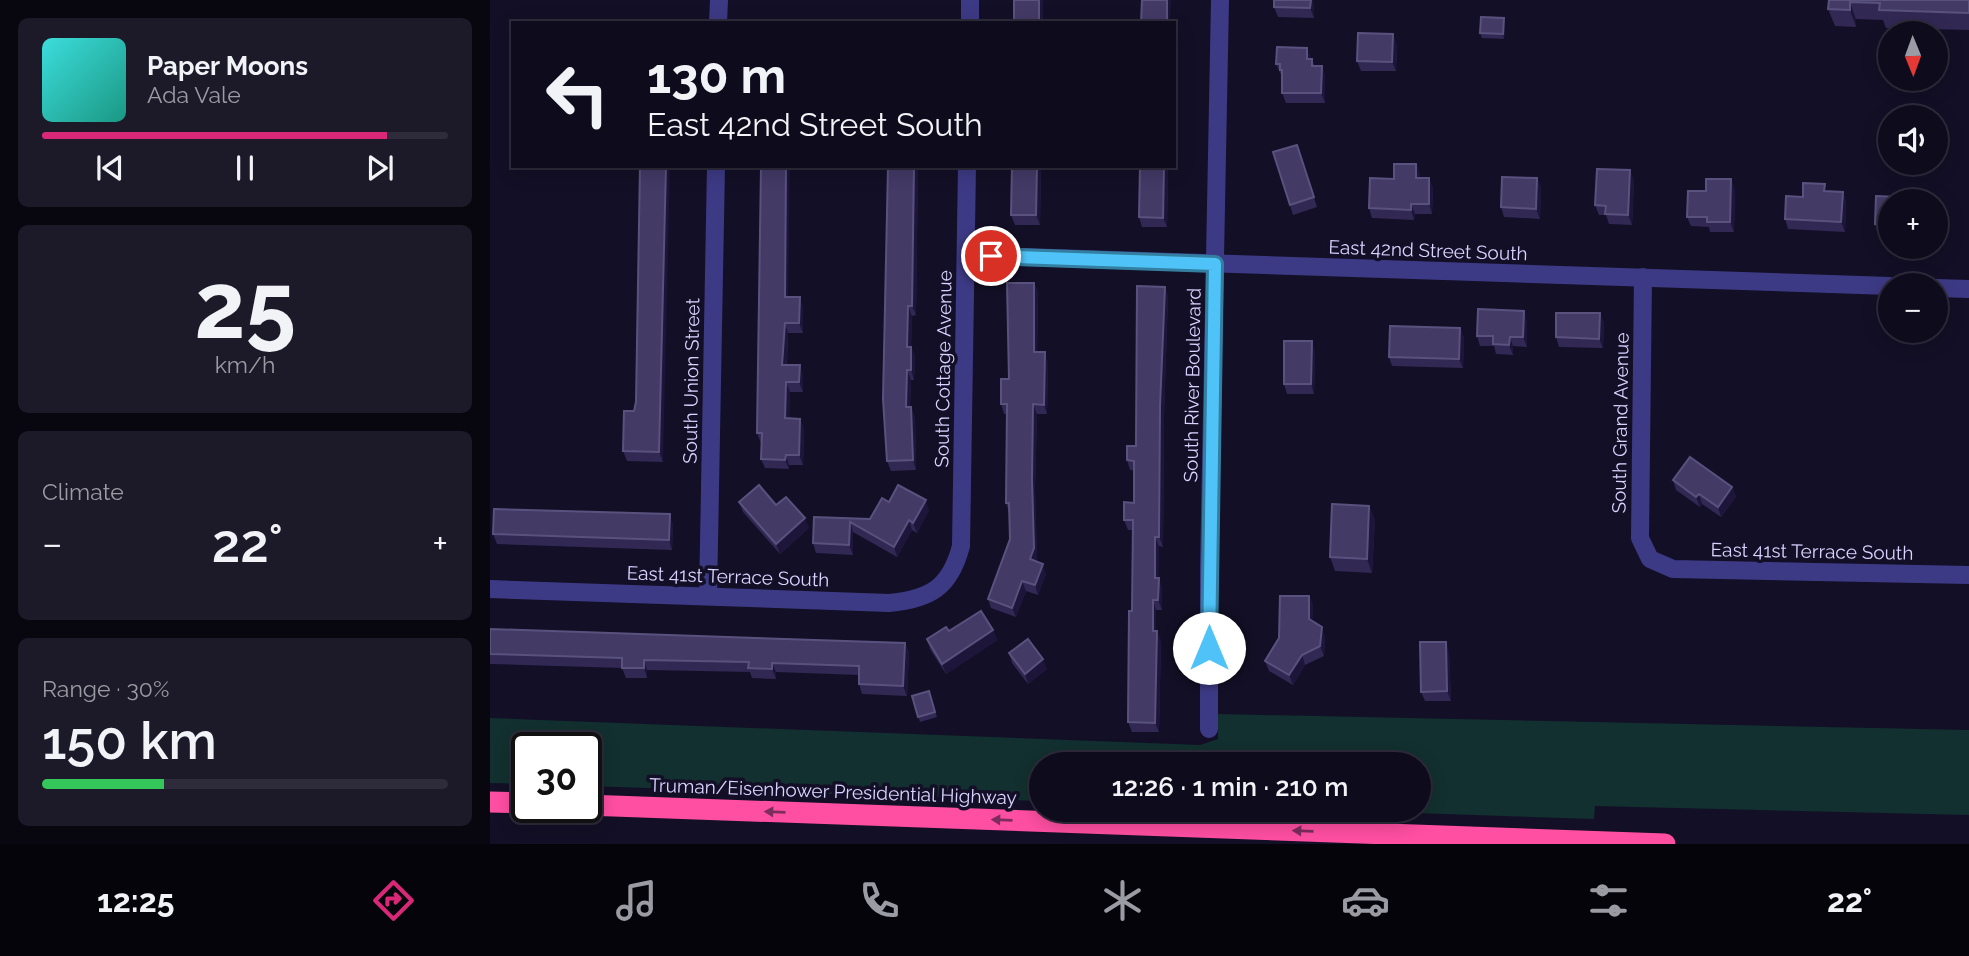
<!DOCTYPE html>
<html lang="en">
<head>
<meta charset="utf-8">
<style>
  :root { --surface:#0e0b1c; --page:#1c1929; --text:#f1f3f6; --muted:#9b9ba3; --line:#2e2b3b; --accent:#db2777 }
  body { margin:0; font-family:Raleway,sans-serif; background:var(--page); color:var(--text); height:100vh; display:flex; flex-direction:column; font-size:26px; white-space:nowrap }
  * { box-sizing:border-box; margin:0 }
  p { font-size:23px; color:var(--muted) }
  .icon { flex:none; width:38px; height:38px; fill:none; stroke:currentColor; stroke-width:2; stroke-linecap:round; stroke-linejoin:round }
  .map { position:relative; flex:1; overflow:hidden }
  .panel { display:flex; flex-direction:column; gap:18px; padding:18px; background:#08060f; width:490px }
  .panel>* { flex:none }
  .hud { position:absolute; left:21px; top:21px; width:665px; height:147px; border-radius:0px; box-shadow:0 4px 18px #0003,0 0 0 2px var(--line); background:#0e0b1c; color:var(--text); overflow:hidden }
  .needle { width:46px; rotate:179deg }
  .buttons { position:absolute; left:1388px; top:21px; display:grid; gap:14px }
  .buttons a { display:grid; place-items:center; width:70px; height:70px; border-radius:50%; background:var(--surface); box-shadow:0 4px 18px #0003,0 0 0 2px var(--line); font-size:35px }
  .speed { position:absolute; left:21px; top:732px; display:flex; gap:14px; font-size:35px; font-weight:700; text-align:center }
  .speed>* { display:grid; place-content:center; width:91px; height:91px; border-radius:50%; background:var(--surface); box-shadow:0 4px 18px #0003,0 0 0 2px var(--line); line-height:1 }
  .speed .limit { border:4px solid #111; border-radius:10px; background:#fff; color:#111 }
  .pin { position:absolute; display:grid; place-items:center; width:60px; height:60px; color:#fff; margin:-30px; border:4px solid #fff; border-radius:50%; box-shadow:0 2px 7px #0007 }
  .me { position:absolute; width:77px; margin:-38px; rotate:0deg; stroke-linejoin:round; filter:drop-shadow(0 0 5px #0008) }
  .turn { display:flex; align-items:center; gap:24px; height:147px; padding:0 21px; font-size:32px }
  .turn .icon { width:91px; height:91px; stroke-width:2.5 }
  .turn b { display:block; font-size:49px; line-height:60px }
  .big { font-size:52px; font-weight:600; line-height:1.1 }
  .panel .card { flex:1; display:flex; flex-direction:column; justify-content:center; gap:10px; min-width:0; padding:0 24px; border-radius:10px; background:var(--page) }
  .panel .dial { align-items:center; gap:0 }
  .dial b { font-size:91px; line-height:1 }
  .song { display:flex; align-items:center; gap:21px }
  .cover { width:84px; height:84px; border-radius:10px; background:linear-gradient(135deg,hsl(180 70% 55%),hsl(170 70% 35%)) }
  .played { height:7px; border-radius:4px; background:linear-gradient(90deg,var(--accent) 85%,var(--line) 85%) }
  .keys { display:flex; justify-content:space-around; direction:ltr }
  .heat { display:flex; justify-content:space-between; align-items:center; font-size:38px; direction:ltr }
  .charge { height:10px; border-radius:5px; background:linear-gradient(90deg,#34c759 30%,var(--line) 0) }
  .trip { position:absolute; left:539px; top:752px; width:402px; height:70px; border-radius:35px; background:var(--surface); box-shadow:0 4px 18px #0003,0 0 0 2px var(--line); font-weight:600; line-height:70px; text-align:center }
  .tab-bar { display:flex; height:112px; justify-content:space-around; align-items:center; background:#06040b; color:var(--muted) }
  .tab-bar .icon { width:49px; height:49px }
  .tab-bar .active { color:var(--accent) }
  .tab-bar b { font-size:32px; color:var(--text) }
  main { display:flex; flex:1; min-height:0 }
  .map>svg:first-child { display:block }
  .green { fill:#12302f }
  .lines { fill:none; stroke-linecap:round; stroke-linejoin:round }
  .minor { stroke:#3d3a85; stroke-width:18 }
  .motorway { stroke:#ff4fa3; stroke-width:21 }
  .wall { fill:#312854 }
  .shaded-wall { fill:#1d163a }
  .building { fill:#433a66; stroke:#5a527e; stroke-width:2 }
  .oneway { fill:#7d2c5e }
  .route-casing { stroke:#337fa1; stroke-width:18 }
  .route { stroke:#4fc3f7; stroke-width:12 }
  .labels { text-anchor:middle; stroke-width:7; stroke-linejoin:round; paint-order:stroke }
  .street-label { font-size:19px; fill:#d9d4ff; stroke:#130f26 }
</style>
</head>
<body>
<main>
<section class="panel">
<div class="card">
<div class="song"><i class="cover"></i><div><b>Paper Moons</b><p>Ada Vale</p></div></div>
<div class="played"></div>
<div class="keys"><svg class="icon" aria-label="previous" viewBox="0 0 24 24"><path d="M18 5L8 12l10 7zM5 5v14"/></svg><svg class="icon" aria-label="pause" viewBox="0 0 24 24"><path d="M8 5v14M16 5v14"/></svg><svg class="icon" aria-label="next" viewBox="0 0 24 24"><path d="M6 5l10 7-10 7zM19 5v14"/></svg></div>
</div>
<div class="card dial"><b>25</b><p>km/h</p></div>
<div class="card"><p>Climate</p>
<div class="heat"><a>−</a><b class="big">22°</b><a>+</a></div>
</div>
<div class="card"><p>Range · 30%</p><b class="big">150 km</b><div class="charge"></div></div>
</section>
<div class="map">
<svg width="1479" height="844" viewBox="0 0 1479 844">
  <rect width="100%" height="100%" fill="#130f26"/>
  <!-- green -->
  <path class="green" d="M 728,714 L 1479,730 L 1479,815 L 1105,806 L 1104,819 L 837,810 L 929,810 L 929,765 L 551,765 L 551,801 L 96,786 L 96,747 L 37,747 L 37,784 L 0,783 L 0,718 L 710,745 L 728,739 Z"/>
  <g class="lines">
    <!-- minor -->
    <g class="minor">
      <path d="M 228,23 L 229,0"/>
      <path d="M 480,23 L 480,0"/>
      <path d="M 476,255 L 1400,286"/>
      <path d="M 1153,277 L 1150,538 L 1160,559 L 1183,569 L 1479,575"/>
      <path d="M 1446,288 L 1479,289"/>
      <path d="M 0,589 L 399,603 C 440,599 460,588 471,546 L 477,166"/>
      <path d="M 218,596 L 226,166"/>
      <path d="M 719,729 L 719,567 L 730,0"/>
    </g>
    <!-- motorway -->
    <g class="motorway">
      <path d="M 0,802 L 37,803"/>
      <path d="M 96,805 L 1175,844"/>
    </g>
  </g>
  <!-- wall -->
  <g class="wall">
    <path d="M 1339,0 L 1479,0 L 1479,30 L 1396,28 L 1393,20 L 1366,19 L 1366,27 L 1345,26 L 1338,9 Z"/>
    <path d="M 824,3 L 824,18 L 788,17 L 784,7 Z"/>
    <path d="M 1015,23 L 1014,39 L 992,38 L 990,33 Z"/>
    <path d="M 907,44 L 906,71 L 871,71 L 867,61 Z"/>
    <path d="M 817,48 L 821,59 L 825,66 L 832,66 L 835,76 L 835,103 L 796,103 L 792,93 L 792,77 L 786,64 Z"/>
    <path d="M 807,145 L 827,207 L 803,215 L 800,205 Z"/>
    <path d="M 926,164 L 930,174 L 930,178 L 939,178 L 943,188 L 942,214 L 925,214 L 924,220 L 882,218 L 879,208 L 904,179 Z"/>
    <path d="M 150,166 L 173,462 L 137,461 L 133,451 L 146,402 Z"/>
    <path d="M 398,166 L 428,166 L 426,315 L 422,316 L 421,347 L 425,357 L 424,380 L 421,380 L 420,407 L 425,417 L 426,470 L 401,471 L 397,461 Z"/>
    <path d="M 522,166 L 551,166 L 550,225 L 525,225 L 521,215 Z"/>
    <path d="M 650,166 L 678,166 L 677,227 L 652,227 L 649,217 Z"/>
    <path d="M 1047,178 L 1051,188 L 1050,219 L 1014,217 L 1011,207 Z"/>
    <path d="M 1144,180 L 1142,225 L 1119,224 L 1116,215 L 1109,215 L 1105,205 Z"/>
    <path d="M 1245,189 L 1244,232 L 1220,232 L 1219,227 L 1201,226 L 1197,217 L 1216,191 Z"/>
    <path d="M 1337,191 L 1353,192 L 1356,202 L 1355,232 L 1298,229 L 1295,219 L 1313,197 Z"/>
    <path d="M 1400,201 L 1400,234 L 1388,234 L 1385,224 Z"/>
    <path d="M 544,283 L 548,293 L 547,352 L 558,362 L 557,414 L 547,414 L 545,489 L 547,557 L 546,561 L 556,574 L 548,595 L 536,591 L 526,617 L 501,608 L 498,599 L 520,539 L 519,512 L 516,503 L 517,414 L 514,414 L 511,404 L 519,379 Z"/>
    <path d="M 675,287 L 678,297 L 674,416 L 673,547 L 669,546 L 668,578 L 672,588 L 672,610 L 666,610 L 666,631 L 671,641 L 669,732 L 642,732 L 638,722 L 642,611 L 643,530 L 638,530 L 634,520 L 644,503 L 644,470 L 640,470 L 637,460 L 646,446 Z"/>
    <path d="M 298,297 L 313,307 L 313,333 L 298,333 L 297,365 L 313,375 L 313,392 L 300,392 L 299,419 L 310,419 L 314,429 L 313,465 L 299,465 L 299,469 L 275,468 L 271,459 L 271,443 L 267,433 Z"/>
    <path d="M 1110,313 L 1114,323 L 1113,348 L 1069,347 L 1066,337 Z"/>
    <path d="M 1037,321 L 1037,347 L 1023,346 L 1023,355 L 1006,354 L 1004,346 L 990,346 L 987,336 Z"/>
    <path d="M 970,328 L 974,338 L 973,368 L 902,366 L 899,357 Z"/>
    <path d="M 825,351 L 824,394 L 797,394 L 794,384 Z"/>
    <path d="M 1183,480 L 1242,487 L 1246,497 L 1231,517 L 1212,504 L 1210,507 L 1186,490 Z"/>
    <path d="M 249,502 L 286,505 L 319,528 L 290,554 L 253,512 Z"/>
    <path d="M 399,502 L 439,510 L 427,533 L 422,530 L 407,557 L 363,532 L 363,555 L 326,553 L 323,543 L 324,517 L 380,519 Z"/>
    <path d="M 879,506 L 885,520 L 882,573 L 845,571 L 840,557 Z"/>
    <path d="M 183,524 L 182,550 L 7,544 L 3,534 Z"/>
    <path d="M 819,596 L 823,606 L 822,621 L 835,637 L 834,656 L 815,665 L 803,685 L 779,671 L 775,661 Z"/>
    <path d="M 0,629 L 415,643 L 419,652 L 417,696 L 372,694 L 369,684 L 369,675 L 286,672 L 286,679 L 262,678 L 260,672 L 157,670 L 157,678 L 136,678 L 132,668 L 0,664 Z"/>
    <path d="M 503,630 L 507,640 L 456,674 L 440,649 L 437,639 L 459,631 Z"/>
    <path d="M 959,652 L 961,701 L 935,701 L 931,692 Z"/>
    <path d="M 519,653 L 557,669 L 538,684 L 522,663 Z"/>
    <path d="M 439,691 L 447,717 L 430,722 L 422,696 Z"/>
  </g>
  <!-- shaded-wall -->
  <g class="shaded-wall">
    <rect x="549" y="0" width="4" height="23"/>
    <path d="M 677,0 L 681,0 L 680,23 L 677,23 Z"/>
    <path d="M 821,0 L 823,0 L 824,3 L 824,18 L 820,8 Z"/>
    <path d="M 1360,2 L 1366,19 L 1366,27 L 1360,10 Z"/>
    <path d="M 1014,18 L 1015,23 L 1014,39 L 1013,34 Z"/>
    <path d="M 903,34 L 907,44 L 906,71 L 902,62 Z"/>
    <path d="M 817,48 L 821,58 L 821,69 L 817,59 Z"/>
    <path d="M 832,66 L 835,76 L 835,103 L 831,93 Z"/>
    <path d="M 926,164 L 930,174 L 929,188 L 926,178 Z"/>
    <path d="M 176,166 L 180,166 L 173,462 L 169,452 Z"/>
    <path d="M 296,166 L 300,166 L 298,307 L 295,297 Z"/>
    <path d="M 424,166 L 428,166 L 426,315 L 422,306 Z"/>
    <path d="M 547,166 L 551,166 L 550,225 L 546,215 Z"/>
    <path d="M 674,166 L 678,166 L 677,227 L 673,218 Z"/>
    <path d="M 1140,170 L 1144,180 L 1142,225 L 1138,215 Z"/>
    <path d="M 939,178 L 943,188 L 942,214 L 939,204 Z"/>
    <path d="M 1047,178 L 1051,188 L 1050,219 L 1046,209 Z"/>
    <path d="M 1241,179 L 1245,189 L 1244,232 L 1240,222 Z"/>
    <path d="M 1353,192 L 1356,202 L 1355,232 L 1351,222 Z"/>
    <path d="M 921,204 L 925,214 L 924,220 L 921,210 Z"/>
    <path d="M 544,283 L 548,293 L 547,362 L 544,352 Z"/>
    <path d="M 675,287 L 678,297 L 674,416 L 673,547 L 669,537 L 670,406 Z"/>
    <path d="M 310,297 L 313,307 L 313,333 L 309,323 Z"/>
    <path d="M 418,306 L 422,316 L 421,357 L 417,347 Z"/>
    <path d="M 1034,311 L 1037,321 L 1037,347 L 1033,337 Z"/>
    <path d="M 1110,313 L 1114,323 L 1113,348 L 1109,339 Z"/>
    <path d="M 295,323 L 298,333 L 296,375 L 292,365 Z"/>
    <path d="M 970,328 L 974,338 L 973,368 L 969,359 Z"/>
    <path d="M 1020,337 L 1023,346 L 1023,355 L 1019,345 Z"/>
    <path d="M 822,341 L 825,351 L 824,394 L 821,384 Z"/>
    <path d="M 421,347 L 425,357 L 424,380 L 421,370 Z"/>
    <path d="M 555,352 L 558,362 L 557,414 L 554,405 Z"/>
    <path d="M 310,365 L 313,375 L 313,392 L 309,382 Z"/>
    <path d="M 417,370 L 421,380 L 419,417 L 416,407 Z"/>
    <path d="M 296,382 L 300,392 L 299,428 L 295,418 Z"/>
    <path d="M 543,404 L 547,414 L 545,489 L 547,557 L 543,569 L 540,559 Z"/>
    <path d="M 421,407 L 425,417 L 426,470 L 423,460 Z"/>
    <path d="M 310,419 L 314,429 L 313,465 L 309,455 Z"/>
    <path d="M 296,455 L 299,465 L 299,469 L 295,460 Z"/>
    <path d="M 1242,487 L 1246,497 L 1231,517 L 1228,507 Z"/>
    <path d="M 1209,494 L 1212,504 L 1210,507 L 1206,497 Z"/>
    <path d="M 436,500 L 439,510 L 427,533 L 423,523 Z"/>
    <path d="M 879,506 L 885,520 L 882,573 L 877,559 Z"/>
    <path d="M 180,514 L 183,524 L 182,550 L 179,540 Z"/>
    <path d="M 315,518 L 319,528 L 290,554 L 286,544 Z"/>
    <path d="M 419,520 L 422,530 L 407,557 L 404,547 Z"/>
    <path d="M 360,522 L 363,532 L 363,555 L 359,545 Z"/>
    <path d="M 665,537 L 669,546 L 668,588 L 665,578 Z"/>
    <path d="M 553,564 L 556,574 L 548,595 L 545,585 Z"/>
    <path d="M 669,578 L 672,588 L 672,610 L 668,600 Z"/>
    <path d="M 532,581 L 536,591 L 526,617 L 522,608 Z"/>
    <path d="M 819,596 L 823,606 L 822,629 L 819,619 Z"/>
    <path d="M 663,600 L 666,610 L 666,641 L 663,631 Z"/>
    <path d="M 832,627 L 835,637 L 834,656 L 830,646 Z"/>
    <path d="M 503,630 L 507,640 L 456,674 L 452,664 Z"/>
    <path d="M 667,631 L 671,641 L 669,732 L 665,723 Z"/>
    <path d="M 956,642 L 959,652 L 961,701 L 957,691 Z"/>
    <path d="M 415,643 L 419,652 L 417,696 L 413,686 Z"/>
    <path d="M 812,655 L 815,665 L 803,685 L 799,675 Z"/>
    <path d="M 553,659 L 557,669 L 538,684 L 535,674 Z"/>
    <path d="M 154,660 L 157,670 L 157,678 L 154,668 Z"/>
    <path d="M 282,663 L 286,672 L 286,679 L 282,669 Z"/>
  </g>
  <!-- building -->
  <g class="building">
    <rect x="524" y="0" width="25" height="23"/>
    <path d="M 652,0 L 677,0 L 677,23 L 651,23 Z"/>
    <path d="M 784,0 L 821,0 L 820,8 L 784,7 Z"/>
    <path d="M 1339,0 L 1479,0 L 1479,13 L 1389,10 L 1390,3 L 1360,2 L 1360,10 L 1338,9 Z"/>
    <path d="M 991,17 L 1014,18 L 1013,34 L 990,33 Z"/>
    <path d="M 868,33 L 903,34 L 902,62 L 867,61 Z"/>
    <path d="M 787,47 L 817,48 L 817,59 L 822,59 L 822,66 L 832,66 L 831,93 L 792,93 L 792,70 L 790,70 L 790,64 L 786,64 Z"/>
    <path d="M 807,145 L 824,197 L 800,205 L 783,152 Z"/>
    <path d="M 904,164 L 926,164 L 926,178 L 939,178 L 939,204 L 921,204 L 921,210 L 879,208 L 880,178 L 904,179 Z"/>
    <path d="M 150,166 L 176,166 L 169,452 L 133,451 L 134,411 L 144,411 L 146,402 Z"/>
    <path d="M 271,166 L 296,166 L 295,297 L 310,297 L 309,323 L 295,323 L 292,365 L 310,365 L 309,382 L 296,382 L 295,418 L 310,419 L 309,455 L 296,455 L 295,460 L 271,459 L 272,433 L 267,433 Z"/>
    <path d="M 398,166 L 424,166 L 422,306 L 418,306 L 417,347 L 421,347 L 421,370 L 417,370 L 416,407 L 421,407 L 423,460 L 397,461 L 393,399 Z"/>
    <path d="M 522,166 L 547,166 L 546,215 L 521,215 Z"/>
    <path d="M 650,166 L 674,166 L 673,218 L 649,217 Z"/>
    <path d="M 1107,169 L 1140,170 L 1138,215 L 1115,214 L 1116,206 L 1105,205 Z"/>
    <path d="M 1012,177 L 1047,178 L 1046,209 L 1011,207 Z"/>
    <path d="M 1216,179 L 1241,179 L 1240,222 L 1217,222 L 1217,217 L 1197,217 L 1198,191 L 1216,191 Z"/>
    <path d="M 1313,183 L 1335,184 L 1334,191 L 1353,192 L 1351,222 L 1295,219 L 1296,196 L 1313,197 Z"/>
    <path d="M 1386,196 L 1429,198 L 1429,201 L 1400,201 L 1400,225 L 1385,224 Z"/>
    <path d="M 517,283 L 544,283 L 544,352 L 555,352 L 554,405 L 543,404 L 542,479 L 544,548 L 540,559 L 553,564 L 545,585 L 532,581 L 522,608 L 498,599 L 520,539 L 519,503 L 516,503 L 517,404 L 511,404 L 511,379 L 519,379 Z"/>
    <path d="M 647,286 L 675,287 L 670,406 L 669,537 L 665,537 L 665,578 L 669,578 L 668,600 L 663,600 L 663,631 L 667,631 L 665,723 L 638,722 L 639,611 L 642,611 L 643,520 L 634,520 L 634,502 L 644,503 L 644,461 L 637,460 L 637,446 L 646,446 Z"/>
    <path d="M 988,309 L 1034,311 L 1033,337 L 1020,337 L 1019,345 L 1003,344 L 1003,336 L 987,336 Z"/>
    <path d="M 1066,313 L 1110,313 L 1109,339 L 1066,337 Z"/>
    <path d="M 900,326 L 970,328 L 969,359 L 899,357 Z"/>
    <path d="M 794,341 L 822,341 L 821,384 L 794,384 Z"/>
    <path d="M 1200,457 L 1242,487 L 1228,507 L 1209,494 L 1206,497 L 1183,480 Z"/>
    <path d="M 269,485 L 286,505 L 296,497 L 315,518 L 286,544 L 249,502 Z"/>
    <path d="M 408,485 L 436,500 L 423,523 L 419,520 L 404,547 L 360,522 L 359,545 L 323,543 L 324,517 L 380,519 L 392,498 L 399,502 Z"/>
    <path d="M 842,504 L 879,506 L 877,559 L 840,557 Z"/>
    <path d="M 4,509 L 180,514 L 179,540 L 3,534 Z"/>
    <path d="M 790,596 L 819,596 L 819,619 L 832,627 L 830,646 L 812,655 L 799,675 L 775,661 L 789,638 Z"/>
    <path d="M 491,611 L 503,630 L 452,664 L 437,639 L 456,627 L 459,631 Z"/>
    <path d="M 0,629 L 415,643 L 413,686 L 369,684 L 369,666 L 282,663 L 282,669 L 258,668 L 259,662 L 154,660 L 154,668 L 132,668 L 132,658 L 0,654 Z"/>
    <path d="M 538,639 L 553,659 L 535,674 L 519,653 Z"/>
    <path d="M 930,642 L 956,642 L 957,691 L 931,692 Z"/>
    <path d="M 439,691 L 445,712 L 428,717 L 422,696 Z"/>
  </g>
  <!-- one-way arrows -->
  <defs><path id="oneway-solid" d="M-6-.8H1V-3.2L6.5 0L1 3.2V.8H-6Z" transform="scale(1.75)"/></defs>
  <g class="oneway">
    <use href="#oneway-solid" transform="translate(285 812) rotate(-178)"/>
    <use href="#oneway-solid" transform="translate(512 820) rotate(-178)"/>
    <use href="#oneway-solid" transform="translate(813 831) rotate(-178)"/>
  </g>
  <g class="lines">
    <!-- route casing -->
    <g class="route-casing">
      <path id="route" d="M 501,256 L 725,264 L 719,648"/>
    </g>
    <!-- route -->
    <use href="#route" class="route"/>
  </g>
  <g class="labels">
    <!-- street labels -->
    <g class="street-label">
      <text transform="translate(938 250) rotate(2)" y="7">East 42nd Street South</text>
      <text transform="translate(453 369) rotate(-89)" y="7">South Cottage Avenue</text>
      <text transform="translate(201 381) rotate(-89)" y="7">South Union Street</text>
      <text transform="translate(702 385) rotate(-89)" y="7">South River Boulevard</text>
      <text transform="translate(1130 423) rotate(-89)" y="7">South Grand Avenue</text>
      <text transform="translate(1322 551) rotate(1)" y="7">East 41st Terrace South</text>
      <text transform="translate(238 576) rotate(2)" y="7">East 41st Terrace South</text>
      <text transform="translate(343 791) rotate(2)" y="7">Truman/Eisenhower Presidential Highway</text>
    </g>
  </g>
</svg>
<div class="buttons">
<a><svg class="needle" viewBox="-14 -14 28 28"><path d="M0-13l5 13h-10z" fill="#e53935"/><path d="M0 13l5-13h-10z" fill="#9b9ba3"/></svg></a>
<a><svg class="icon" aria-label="sound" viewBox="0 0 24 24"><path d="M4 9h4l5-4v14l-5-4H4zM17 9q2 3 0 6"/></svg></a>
<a>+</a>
<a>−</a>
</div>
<div class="speed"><div class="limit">30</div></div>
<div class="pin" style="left:501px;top:256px;background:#d93025"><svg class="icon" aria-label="arrive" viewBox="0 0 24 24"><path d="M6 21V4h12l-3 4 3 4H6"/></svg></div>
<svg class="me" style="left:719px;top:648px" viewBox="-20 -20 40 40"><circle r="19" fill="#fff"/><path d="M0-13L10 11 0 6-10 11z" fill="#4fc3f7"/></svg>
<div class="trip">12:26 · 1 min · 210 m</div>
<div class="hud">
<div class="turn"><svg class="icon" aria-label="left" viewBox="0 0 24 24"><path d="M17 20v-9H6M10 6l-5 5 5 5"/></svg><div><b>130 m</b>East 42nd Street South</div></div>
</div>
</div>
</main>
<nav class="tab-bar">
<b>12:25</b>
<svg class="icon active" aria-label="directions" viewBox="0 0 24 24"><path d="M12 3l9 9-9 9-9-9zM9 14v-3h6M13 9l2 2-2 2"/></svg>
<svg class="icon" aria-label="music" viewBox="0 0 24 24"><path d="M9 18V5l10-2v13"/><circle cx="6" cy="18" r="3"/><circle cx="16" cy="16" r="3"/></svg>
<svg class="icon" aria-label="phone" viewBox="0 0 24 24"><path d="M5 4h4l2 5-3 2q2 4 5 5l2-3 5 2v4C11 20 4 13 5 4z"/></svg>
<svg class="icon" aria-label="climate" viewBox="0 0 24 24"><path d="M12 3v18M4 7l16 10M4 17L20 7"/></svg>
<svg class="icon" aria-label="car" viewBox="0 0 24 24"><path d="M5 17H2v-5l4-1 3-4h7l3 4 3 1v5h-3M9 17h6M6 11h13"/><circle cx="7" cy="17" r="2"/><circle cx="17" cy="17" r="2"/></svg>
<svg class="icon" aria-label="filters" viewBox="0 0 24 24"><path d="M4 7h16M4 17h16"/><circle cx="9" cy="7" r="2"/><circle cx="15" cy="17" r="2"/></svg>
<b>22°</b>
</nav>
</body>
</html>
